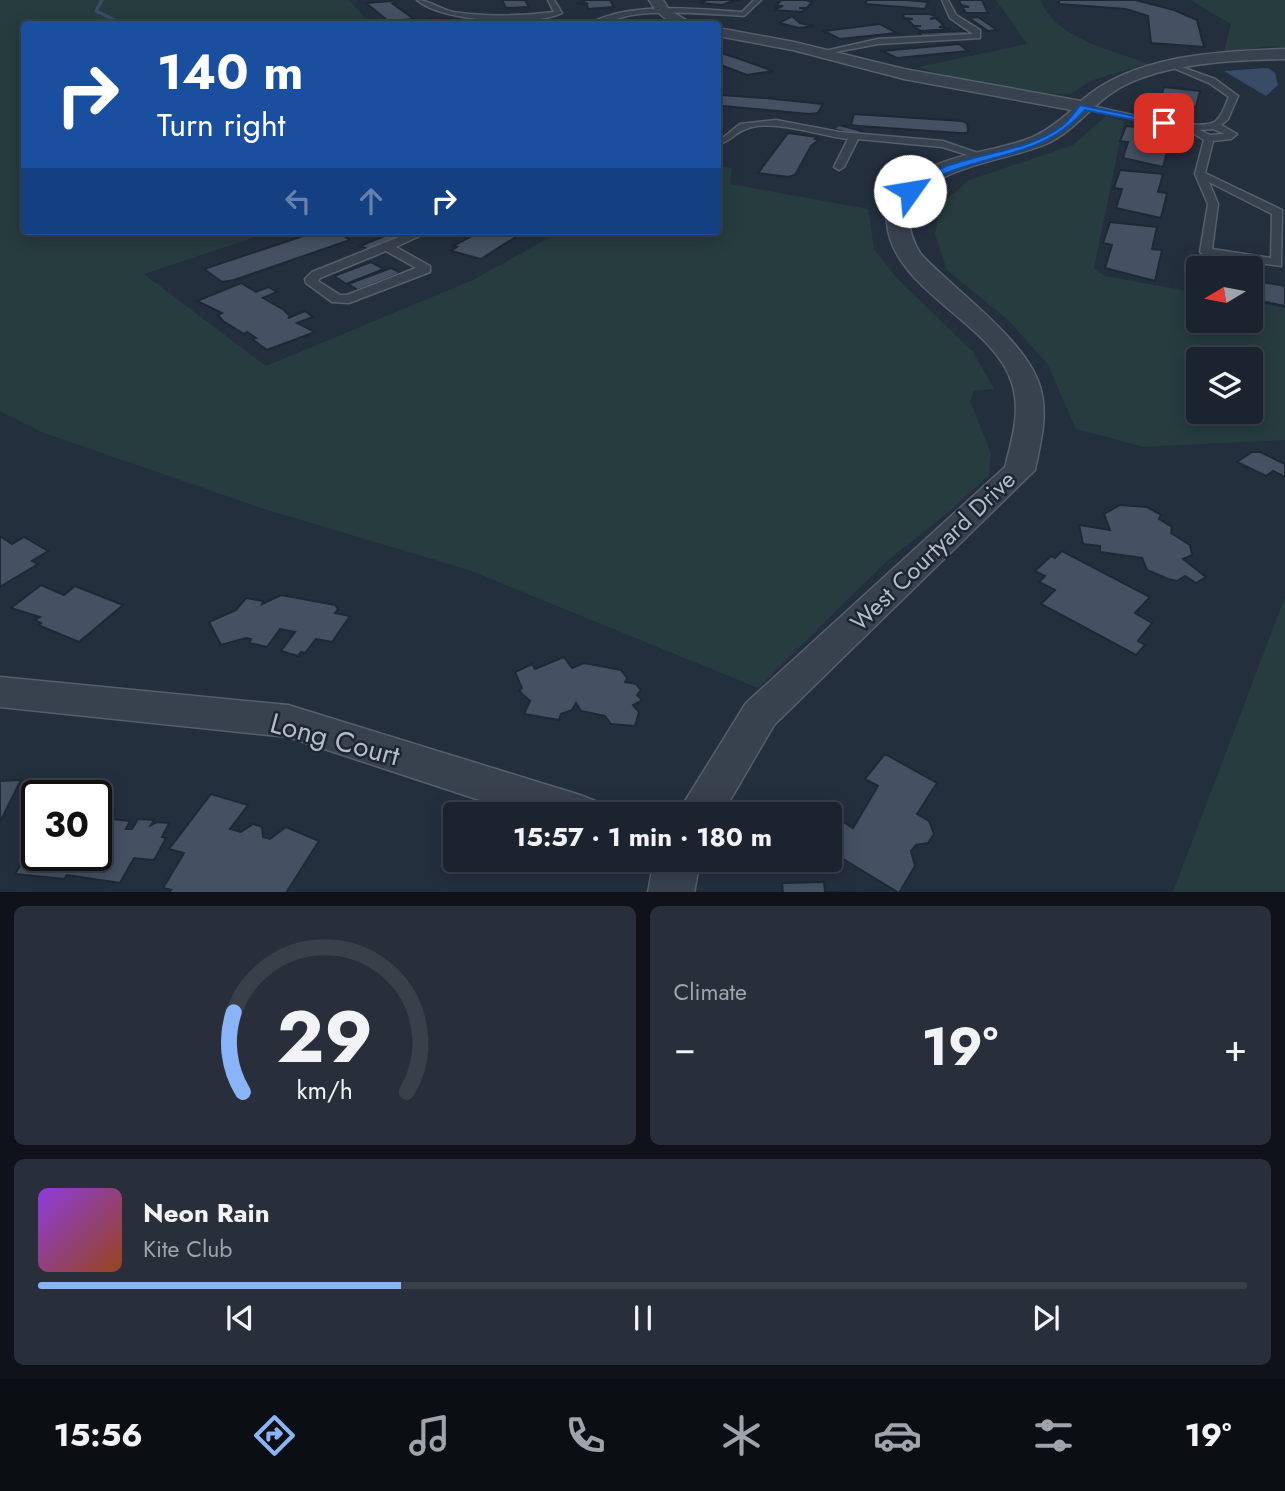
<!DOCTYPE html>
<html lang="en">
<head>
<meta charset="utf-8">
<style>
  :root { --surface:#1b232e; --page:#282f3a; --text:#f1f3f6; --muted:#a0a4aa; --line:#39404a; --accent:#8ab4f8 }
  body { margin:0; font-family:Jost,sans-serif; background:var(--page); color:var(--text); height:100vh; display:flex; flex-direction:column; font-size:26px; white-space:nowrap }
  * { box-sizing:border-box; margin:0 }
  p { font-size:23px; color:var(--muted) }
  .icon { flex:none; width:38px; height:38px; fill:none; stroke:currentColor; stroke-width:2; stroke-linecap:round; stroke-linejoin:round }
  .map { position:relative; height:892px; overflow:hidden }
  .side { display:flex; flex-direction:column; gap:14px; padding:14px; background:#0f1319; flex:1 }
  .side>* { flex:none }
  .banner { position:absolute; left:21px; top:21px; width:700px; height:214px; border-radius:7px; box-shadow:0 4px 18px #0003,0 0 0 2px var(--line); background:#1a4fa0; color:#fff; overflow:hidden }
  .needle { width:46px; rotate:260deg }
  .buttons { position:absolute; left:1186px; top:256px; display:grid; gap:14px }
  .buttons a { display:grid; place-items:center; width:77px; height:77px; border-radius:7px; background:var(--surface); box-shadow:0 4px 18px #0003,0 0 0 2px var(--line); font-size:35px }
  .speed { position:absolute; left:21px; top:780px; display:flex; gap:14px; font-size:35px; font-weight:700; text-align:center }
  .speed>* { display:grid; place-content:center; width:91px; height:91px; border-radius:50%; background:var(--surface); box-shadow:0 4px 18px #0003,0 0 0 2px var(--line); line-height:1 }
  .speed .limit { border:4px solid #111; border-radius:10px; background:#fff; color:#111 }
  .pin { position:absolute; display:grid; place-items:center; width:60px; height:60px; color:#fff; margin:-30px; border-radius:14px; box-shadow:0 4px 10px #0006 }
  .me { position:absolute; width:77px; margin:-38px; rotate:58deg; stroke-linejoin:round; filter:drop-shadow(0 0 5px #0008) }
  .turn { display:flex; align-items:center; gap:24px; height:147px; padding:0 21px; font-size:32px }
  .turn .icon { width:91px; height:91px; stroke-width:2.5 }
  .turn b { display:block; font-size:49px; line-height:60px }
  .lanes { display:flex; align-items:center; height:66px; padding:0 21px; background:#0003; justify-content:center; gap:35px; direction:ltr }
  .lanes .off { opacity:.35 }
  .big { font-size:52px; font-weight:700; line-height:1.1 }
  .side .card { flex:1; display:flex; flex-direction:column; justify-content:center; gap:10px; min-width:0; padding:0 24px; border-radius:10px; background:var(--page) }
  .side .dial { align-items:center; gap:0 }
  .dial svg { height:182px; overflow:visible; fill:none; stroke:var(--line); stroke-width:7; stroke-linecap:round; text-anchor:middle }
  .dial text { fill:var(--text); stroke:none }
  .song { display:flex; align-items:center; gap:21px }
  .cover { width:84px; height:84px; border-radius:10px; background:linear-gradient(135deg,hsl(270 70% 55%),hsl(20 70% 35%)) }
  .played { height:7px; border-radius:4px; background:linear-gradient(90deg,var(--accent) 30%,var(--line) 30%) }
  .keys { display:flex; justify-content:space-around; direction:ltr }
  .heat { display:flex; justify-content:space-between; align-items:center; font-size:38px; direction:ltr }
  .side .tiles { flex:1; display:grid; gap:14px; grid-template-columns:1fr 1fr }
  .card:last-child { grid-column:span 2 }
  .trip { position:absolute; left:443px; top:802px; width:399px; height:70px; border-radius:7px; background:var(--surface); box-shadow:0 4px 18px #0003,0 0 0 2px var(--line); font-weight:700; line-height:70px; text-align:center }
  .tabs { display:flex; height:112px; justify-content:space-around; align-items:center; background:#0b0e12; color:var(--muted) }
  .tabs .icon { width:49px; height:49px }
  .tabs .on { color:var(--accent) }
  .tabs b { font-size:32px; color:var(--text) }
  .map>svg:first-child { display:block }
  .green { fill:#263c3f; fill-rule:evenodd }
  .water { fill:#394c67 }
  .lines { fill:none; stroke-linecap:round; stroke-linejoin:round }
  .stream { stroke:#394c67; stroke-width:3.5 }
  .building { fill:#455162; stroke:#1f2835; stroke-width:2 }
  .lane-casing { stroke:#565f6c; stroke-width:3 }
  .street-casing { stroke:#565f6c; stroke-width:3 }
  .lane { fill:#38414e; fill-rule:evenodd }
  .street { fill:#38414e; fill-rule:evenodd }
  .route { fill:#1a73e8; stroke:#114b97; stroke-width:2 }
  .labels { text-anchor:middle; stroke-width:5; stroke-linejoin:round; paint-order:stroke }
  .street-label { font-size:24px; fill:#b4bcc9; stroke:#1d2633 }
  .near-street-label { font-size:28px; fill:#b4bcc9; stroke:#1d2633 }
</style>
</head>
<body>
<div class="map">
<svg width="1285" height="893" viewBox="0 0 1285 893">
  <rect width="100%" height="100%" fill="#242f3e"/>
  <!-- green -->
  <g class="green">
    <path d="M 0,0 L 349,0 L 370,24 L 24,24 L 24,231 L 274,231 L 144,274 L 266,366 L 473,280 L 561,231 L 718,231 L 718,166 L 732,168 L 730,184 L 868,209 L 874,249 L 896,277 L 973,352 L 994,389 L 974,391 L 970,401 L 991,453 L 989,475 L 949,512 L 887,561 L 758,688 L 469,570 L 264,509 L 44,433 L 0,411 Z"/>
    <path d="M 996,0 L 1040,0 C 1057,40 1111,49 1148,64 L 1093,80 L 1070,94 L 1044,93 L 941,74 L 918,67 L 1027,44 Z"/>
    <path d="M 1190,0 L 1285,0 L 1285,48 L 1272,46 L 1224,52 L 1231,24 Z"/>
    <path d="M 1106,116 L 1124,121 L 1094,269 L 1105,276 L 1199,293 L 1199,320 L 1251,320 L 1251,302 L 1285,308 L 1285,440 L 1144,447 L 1076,429 L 1048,365 L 1008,320 L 947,270 L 935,234 L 941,204 L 969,180 L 1073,145 ZM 1199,359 L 1251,359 L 1251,411 L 1199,411 Z"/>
    <path d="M 1285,597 L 1285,892 L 1173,892 Z"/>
  </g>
  <!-- water -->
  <path class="water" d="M 1268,68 L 1275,73 L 1278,85 L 1266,96 L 1224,71 Z"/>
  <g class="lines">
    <!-- stream -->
    <path class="stream" d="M 102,0 L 96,11 L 123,24"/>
  </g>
  <!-- building -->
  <g class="building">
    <path d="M 502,0 L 525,0 L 529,7 L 506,8 Z"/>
    <path d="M 610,0 L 614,7 L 588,9 L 587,5 L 576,3 L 586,3 L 581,0 Z"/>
    <path d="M 736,0 L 722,5 L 700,3 L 707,0 L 740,0 Z"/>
    <path d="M 812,0 L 806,0 L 812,2 L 807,8 L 799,8 L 805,9 L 802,12 L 773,10 L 783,6 L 776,6 L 781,0 Z"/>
    <path d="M 867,0 L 907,0 L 928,2 L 925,9 L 865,4 Z"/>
    <path d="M 959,0 L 982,0 L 988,13 L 966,13 L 962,7 L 969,7 L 961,5 Z"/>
    <path d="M 1059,0 L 1135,0 L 1174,10 L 1197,20 L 1204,47 L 1151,43 L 1148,16 L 1126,9 L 1059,4 Z"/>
    <path d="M 392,1 L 396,4 L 393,4 L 414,19 L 388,21 L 366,3 Z"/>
    <path d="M 903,14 L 930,14 L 937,17 L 930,19 L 936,18 L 944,26 L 939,27 L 950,29 L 921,31 L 914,27 L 921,26 L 914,26 L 907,19 L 913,19 L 904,18 Z"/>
    <path d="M 792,16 L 800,23 L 815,26 L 799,28 L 779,23 Z"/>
    <path d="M 978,17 L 997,30 L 988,31 L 969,18 Z"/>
    <path d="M 429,18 L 500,22 L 497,24 L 503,24 L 412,24 Z"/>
    <path d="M 880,24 L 897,33 L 840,39 L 824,31 Z"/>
    <path d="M 966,31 L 970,34 L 922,36 L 919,33 Z"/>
    <path d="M 959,44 L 968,51 L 897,58 L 882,51 Z"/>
    <path d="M 718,52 L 737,58 L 773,71 L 747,75 L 718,64 Z"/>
    <path d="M 1164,87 L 1200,91 L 1196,107 L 1189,106 L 1185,119 L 1148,112 L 1153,98 L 1160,99 Z"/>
    <path d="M 721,95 L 765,98 L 823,104 L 818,113 L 809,114 L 723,106 L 718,104 Z"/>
    <path d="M 854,114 L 962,121 L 967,123 L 968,130 L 967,133 L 959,133 L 859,126 L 851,125 Z"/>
    <path d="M 839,125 L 862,131 L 856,135 L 833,129 Z"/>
    <path d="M 1126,126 L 1165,130 L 1161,145 L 1169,146 L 1163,167 L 1123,158 L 1128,142 L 1120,141 Z"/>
    <path d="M 788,133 L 817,137 L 815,139 L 819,140 L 811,146 L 795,175 L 788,177 L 758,173 Z"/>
    <path d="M 1120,170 L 1163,174 L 1158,192 L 1167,193 L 1161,218 L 1116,208 L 1122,189 L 1114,188 Z"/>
    <path d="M 1110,222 L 1157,227 L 1152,249 L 1162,250 L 1155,281 L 1105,268 L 1112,245 L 1103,243 Z"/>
    <path d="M 318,231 L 336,231 L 350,240 L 234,280 L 222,282 L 204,269 Z"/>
    <path d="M 397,231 L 409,235 L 370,250 L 360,246 Z"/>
    <path d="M 481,231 L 525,231 L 481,259 L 451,251 L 457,247 L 453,246 Z"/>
    <path d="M 371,262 L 384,269 L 346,284 L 334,276 Z"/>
    <path d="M 391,268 L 401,273 L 358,290 L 348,284 Z"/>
    <path d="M 1251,280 L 1285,286 L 1285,306 L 1251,299 Z"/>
    <path d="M 241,283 L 256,292 L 268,287 L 277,292 L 263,298 L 284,310 L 290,316 L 288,318 L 305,311 L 313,317 L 297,323 L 315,332 L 267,350 L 252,339 L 256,338 L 247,332 L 244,334 L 223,321 L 218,315 L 222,313 L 197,301 Z"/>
    <path d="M 1252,452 L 1260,452 L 1285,464 L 1285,477 L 1273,471 L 1266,476 L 1237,462 Z"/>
    <path d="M 1120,505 L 1147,507 L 1161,515 L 1159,519 L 1172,527 L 1171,533 L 1190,545 L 1192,555 L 1183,559 L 1206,577 L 1196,583 L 1185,576 L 1177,581 L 1168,579 L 1147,570 L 1142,558 L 1100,552 L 1100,546 L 1083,544 L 1079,525 L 1110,530 L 1104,514 Z"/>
    <path d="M 0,536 L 12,544 L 24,537 L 48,551 L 32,561 L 38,564 L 0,587 Z"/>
    <path d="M 1062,551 L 1150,597 L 1135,613 L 1152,623 L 1138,641 L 1145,645 L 1136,655 L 1041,604 L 1055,590 L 1039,582 L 1045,576 L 1035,571 L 1051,556 L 1055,558 Z"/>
    <path d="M 41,585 L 64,595 L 75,586 L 123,605 L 79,642 L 38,625 L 41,623 L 35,620 L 40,617 L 11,608 Z"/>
    <path d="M 281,595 L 335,605 L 338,609 L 335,613 L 350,616 L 332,642 L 316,639 L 305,653 L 301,652 L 298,656 L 281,651 L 295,632 L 280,629 L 267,647 L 249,643 L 251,639 L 246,638 L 221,645 L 209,622 L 236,610 L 246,598 L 263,601 L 262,604 Z"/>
    <path d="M 564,657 L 572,668 L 584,663 L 621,670 L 627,678 L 625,682 L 636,684 L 641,690 L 637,695 L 642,700 L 633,705 L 639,712 L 635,726 L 611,724 L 605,716 L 581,711 L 576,703 L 572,710 L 561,714 L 559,720 L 524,714 L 530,701 L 519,691 L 522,688 L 515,672 L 532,664 L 535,669 Z"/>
    <path d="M 885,754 L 937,783 L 917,814 L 929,821 L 934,834 L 928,843 L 916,845 L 911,851 L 915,866 L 899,893 L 830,851 L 830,814 L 819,814 L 823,809 L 853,828 L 878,786 L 865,779 Z"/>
    <path d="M 21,780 L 0,822 L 0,781 Z"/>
    <path d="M 211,794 L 248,805 L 230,829 L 241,832 L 253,824 L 262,827 L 263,837 L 270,839 L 286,827 L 319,841 L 286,893 L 169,893 L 171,890 L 163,888 L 184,853 L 169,849 Z"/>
    <path d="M 96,811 L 114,813 L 111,819 L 130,821 L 126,829 L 132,829 L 138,819 L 154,820 L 151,825 L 157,822 L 169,823 L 162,837 L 166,838 L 154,860 L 134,858 L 120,883 L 67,875 L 64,879 L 15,874 L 37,839 L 37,856 L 96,856 Z"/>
    <path d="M 824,882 L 825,892 L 861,893 L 783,893 L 782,883 Z"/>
  </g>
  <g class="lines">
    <!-- lane casing -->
    <g class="lane-casing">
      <g id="lane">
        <path d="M 417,0 C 429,0 440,9 453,12 C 486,17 521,16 554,12 L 548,0 L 554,0 L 562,13 C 533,27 442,22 417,0 Z"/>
        <path d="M 754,0 L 761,0 L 744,16 C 708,14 669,10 632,15 C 618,17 604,25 589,24 C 630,1 697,9 742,12 Z"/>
        <path d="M 942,0 L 948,0 L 956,15 L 980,30 L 980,38 L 878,44 L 820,55 L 816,53 L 878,39 L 973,34 L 950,18 Z"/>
        <path d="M 1176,65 L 1215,79 L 1238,96 L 1228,119 L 1221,125 L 1237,134 L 1231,139 L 1213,141 L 1205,173 L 1282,210 L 1281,266 L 1206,256 L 1200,252 L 1208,204 L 1195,174 L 1204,140 L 1188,130 L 1078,107 L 1083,104 C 1108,109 1191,131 1212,123 C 1221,120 1225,105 1229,97 L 1209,83 L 1176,69 ZM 1213,129 L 1225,134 L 1210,135 L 1199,130 ZM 1209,182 L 1272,214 L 1271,258 L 1212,249 L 1218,204 Z"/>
        <path d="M 776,120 L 839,132 L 943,141 L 989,157 L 984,160 L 942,147 L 858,139 L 844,167 L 839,170 L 834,167 L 848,139 C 821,136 771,118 746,129 C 734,133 732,141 718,144 L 718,138 L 724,137 L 740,124 Z"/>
        <path d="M 414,231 L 430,231 L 396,247 L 430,266 L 430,272 L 349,303 L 332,302 L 306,283 L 305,279 L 312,272 ZM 386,251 L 416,268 L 347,295 L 340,295 L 318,281 L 320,278 Z"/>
      </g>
    </g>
    <!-- street casing -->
    <g class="street-casing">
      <g id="street">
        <path d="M 649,0 L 663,0 L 669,10 L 693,24 C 672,26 660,18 649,0 Z"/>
        <path d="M 718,28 L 794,42 L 904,69 L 1081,101 C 1133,55 1218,51 1285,49 L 1285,59 C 1234,60 1156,63 1113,92 C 1089,108 1073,132 1046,144 C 999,165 871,171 920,253 C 955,292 1033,343 1042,395 C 1047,420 1040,445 1035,470 L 774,725 L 722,814 L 677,814 L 746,703 L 1005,467 C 1012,440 1021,411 1012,383 C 993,322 893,291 887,223 C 886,215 890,210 894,203 C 918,154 982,156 1028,139 C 1044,133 1058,122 1072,110 L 904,79 L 793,50 L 718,36 Z"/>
        <path d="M 0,677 L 288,705 L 580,795 L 595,801 L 602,814 L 522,814 L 288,737 L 0,707 Z"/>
        <path d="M 654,859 L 700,859 L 694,893 L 648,893 Z"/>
      </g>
    </g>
    <!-- lane -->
    <use href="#lane" class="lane"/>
    <!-- street -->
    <use href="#street" class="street"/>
  </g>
  <!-- route -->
  <path class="route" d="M 1080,105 L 1169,123 L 1164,126 L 1085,110 C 1048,154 997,153 947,173 C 935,177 924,186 914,193 L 905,191 C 947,150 1016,160 1062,126 C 1069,121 1074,112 1080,105 Z"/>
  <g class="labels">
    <!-- street labels -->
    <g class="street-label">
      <text transform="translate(933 551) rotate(-44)" y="8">West Courtyard Drive</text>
    </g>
    <!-- near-street labels -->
    <g class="near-street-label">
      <text transform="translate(335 739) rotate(15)" y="10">Long Court</text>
    </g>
  </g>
</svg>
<div class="buttons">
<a><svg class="needle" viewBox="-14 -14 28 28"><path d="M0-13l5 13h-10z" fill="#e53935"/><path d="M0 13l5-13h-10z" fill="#a0a4aa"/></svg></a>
<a><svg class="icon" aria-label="layers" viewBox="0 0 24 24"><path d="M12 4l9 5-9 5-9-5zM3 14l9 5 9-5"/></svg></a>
</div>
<div class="speed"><div class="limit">30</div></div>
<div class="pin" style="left:1164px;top:123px;background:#d93025"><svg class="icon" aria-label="arrive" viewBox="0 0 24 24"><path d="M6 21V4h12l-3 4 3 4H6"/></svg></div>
<svg class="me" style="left:910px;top:191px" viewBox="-20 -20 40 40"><circle r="19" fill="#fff"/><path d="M0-13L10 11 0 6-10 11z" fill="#1a73e8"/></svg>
<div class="trip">15:57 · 1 min · 180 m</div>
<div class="banner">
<div class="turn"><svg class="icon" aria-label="right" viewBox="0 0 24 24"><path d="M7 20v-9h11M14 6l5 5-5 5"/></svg><div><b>140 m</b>Turn right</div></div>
<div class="lanes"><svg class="icon off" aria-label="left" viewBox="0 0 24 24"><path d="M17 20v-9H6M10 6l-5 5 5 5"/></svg><svg class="icon off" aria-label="ahead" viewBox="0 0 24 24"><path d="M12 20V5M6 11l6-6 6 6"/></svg><svg class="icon" aria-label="right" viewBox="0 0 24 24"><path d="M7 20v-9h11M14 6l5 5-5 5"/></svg></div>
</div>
</div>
<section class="side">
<div class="tiles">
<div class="card dial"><svg viewBox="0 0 100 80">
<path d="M14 69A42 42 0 1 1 86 69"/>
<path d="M14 69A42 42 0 0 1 10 34" stroke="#8ab4f8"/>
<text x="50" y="56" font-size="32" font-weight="700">29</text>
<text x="50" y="72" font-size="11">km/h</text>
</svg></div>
<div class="card"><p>Climate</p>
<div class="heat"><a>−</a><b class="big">19°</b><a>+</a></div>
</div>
<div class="card">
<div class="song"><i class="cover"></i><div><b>Neon Rain</b><p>Kite Club</p></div></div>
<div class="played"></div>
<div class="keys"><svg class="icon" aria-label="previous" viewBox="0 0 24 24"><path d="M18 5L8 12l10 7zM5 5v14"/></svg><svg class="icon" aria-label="pause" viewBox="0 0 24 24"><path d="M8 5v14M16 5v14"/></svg><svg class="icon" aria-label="next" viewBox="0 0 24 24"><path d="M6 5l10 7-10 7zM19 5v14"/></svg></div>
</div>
</div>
</section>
<nav class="tabs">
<b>15:56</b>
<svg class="icon on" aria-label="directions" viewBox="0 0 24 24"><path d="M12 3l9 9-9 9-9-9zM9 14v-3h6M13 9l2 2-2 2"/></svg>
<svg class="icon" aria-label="music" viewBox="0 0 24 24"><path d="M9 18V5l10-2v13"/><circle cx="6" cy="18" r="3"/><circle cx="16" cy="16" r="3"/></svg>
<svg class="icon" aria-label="phone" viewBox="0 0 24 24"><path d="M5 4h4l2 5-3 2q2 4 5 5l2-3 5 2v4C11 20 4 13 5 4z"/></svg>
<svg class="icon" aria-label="climate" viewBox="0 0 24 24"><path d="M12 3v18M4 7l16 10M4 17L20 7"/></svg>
<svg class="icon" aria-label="car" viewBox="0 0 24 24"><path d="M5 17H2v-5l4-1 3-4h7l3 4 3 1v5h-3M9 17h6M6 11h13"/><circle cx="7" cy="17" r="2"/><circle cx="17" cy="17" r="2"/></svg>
<svg class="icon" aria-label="filters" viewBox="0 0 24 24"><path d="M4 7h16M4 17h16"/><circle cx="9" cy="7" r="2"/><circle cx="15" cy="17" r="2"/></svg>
<b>19°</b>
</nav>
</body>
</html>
